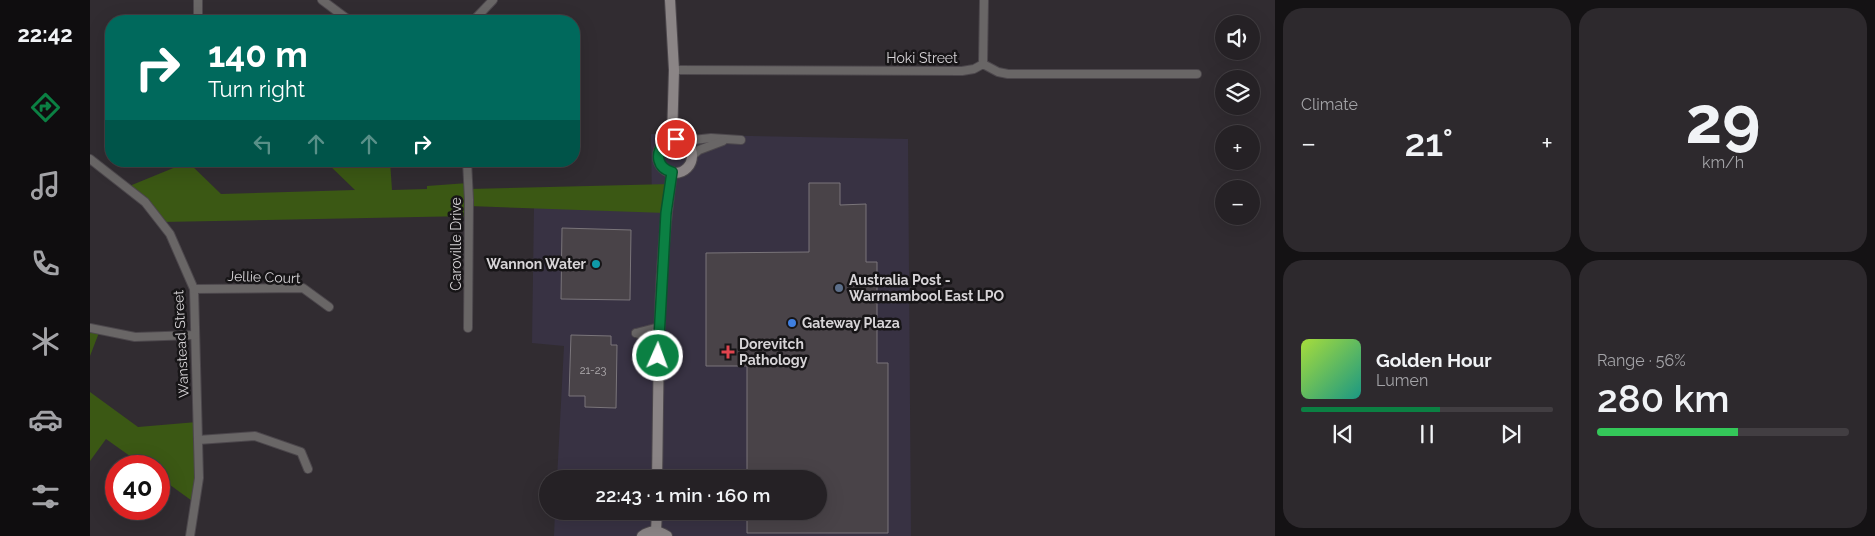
<!DOCTYPE html>
<html lang="en">
<head>
<meta charset="utf-8">
<style>
  :root { --surface:#252125; --page:#2d292d; --text:#f1f3f6; --muted:#a3a3a7; --line:#423e42; --accent:#0b8043 }
  body { margin:0; font-family:Raleway,sans-serif; background:var(--page); color:var(--text); height:100vh; display:flex; flex-direction:column; font-size:19px; white-space:nowrap }
  * { box-sizing:border-box; margin:0 }
  p { font-size:16px; color:var(--muted) }
  .icon { flex:none; width:28px; height:28px; fill:none; stroke:currentColor; stroke-width:2; stroke-linecap:round; stroke-linejoin:round }
  .map { position:relative; flex:1; overflow:hidden }
  .panel { display:flex; flex-direction:column; gap:8px; padding:8px; background:#141214; width:600px }
  .panel>* { flex:none }
  .banner { position:absolute; left:15px; top:15px; width:475px; height:152px; border-radius:20px; box-shadow:0 5px 20px #0002,0 0 0 1px var(--line); background:#00695c; color:#fff; overflow:hidden }
  .controls { position:absolute; left:1125px; top:15px; display:grid; gap:10px }
  .controls a { display:grid; place-items:center; width:45px; height:45px; border-radius:50%; background:var(--surface); box-shadow:0 5px 20px #0002,0 0 0 1px var(--line); font-size:25px }
  .speed { position:absolute; left:15px; top:455px; display:flex; gap:10px; font-size:25px; font-weight:700; text-align:center }
  .speed>* { display:grid; place-content:center; width:65px; height:65px; border-radius:50%; background:var(--surface); box-shadow:0 5px 20px #0002,0 0 0 1px var(--line); line-height:1 }
  .speed .limit { border:8px solid #d22; background:#fff; color:#111 }
  .pin { position:absolute; display:grid; place-items:center; width:42px; height:42px; color:#fff; margin:-21px; border:2px solid #fff; border-radius:50%; box-shadow:0 1px 5px #0007 }
  .me { position:absolute; width:55px; margin:-28px; rotate:2deg; stroke-linejoin:round; filter:drop-shadow(0 0 4px #0008) }
  .turn { display:flex; align-items:center; gap:18px; height:105px; padding:0 20px; font-size:22px }
  .turn .icon { width:65px; height:65px; stroke-width:2.5 }
  .turn b { display:block; font-size:35px; line-height:42px }
  .lanes { display:flex; align-items:center; height:48px; padding:0 20px; background:#0003; justify-content:center; gap:25px; direction:ltr }
  .lanes .off { opacity:.35 }
  .big { font-size:38px; font-weight:600; line-height:1.1 }
  .panel .tile { flex:1; display:flex; flex-direction:column; justify-content:center; gap:8px; min-width:0; padding:0 18px; border-radius:20px; background:var(--page) }
  .panel .dial { align-items:center; gap:0 }
  .dial b { font-size:65px; line-height:1 }
  .song { display:flex; align-items:center; gap:15px }
  .cover { width:60px; height:60px; border-radius:8px; background:linear-gradient(135deg,hsl(80 70% 55%),hsl(170 70% 35%)) }
  .played { height:5px; border-radius:2px; background:linear-gradient(90deg,var(--accent) 55%,var(--line) 55%) }
  .keys { display:flex; justify-content:space-around; direction:ltr }
  .heat { display:flex; justify-content:space-between; align-items:center; font-size:28px; direction:ltr }
  .charge { height:8px; border-radius:4px; background:linear-gradient(90deg,#34c759 56%,var(--line) 0) }
  .panel .tiles { flex:1; display:grid; gap:8px; grid-template-columns:repeat(2,1fr) }
  .trip { position:absolute; left:449px; top:470px; width:288px; height:50px; border-radius:25px; background:var(--surface); box-shadow:0 5px 20px #0002,0 0 0 1px var(--line); font-weight:600; line-height:50px; text-align:center }
  main { display:flex; flex:1; min-height:0 }
  .dock { display:flex; flex-direction:column; width:90px; justify-content:space-around; align-items:center; background:#0f0d0f; color:var(--muted) }
  .dock .icon { width:35px; height:35px }
  .dock .active { color:var(--accent) }
  .dock b { font-size:22px; color:var(--text) }
  .map>svg:first-child { display:block }
  .commercial { fill:#383243 }
  .green { fill:#3b5814 }
  .building { fill:#494348; stroke:#7a757a }
  .lines { fill:none; stroke-linecap:round; stroke-linejoin:round }
  .street-casing { stroke:#4c474c; stroke-width:10 }
  .secondary-casing { stroke:#4c474c; stroke-width:12 }
  .street { stroke:#696666; stroke-width:8 }
  .secondary { stroke:#8b8586; stroke-width:10 }
  .route-casing { stroke:#07532c; stroke-width:12 }
  .route { stroke:#0b8043; stroke-width:9 }
  .culture-dot { fill:#0f9aa8; stroke:#171517; stroke-width:2 }
  .service-dot { fill:#5c6f8a; stroke:#171517; stroke-width:2 }
  .shop-dot { fill:#3f7fe0; stroke:#171517; stroke-width:2 }
  .health-dot { fill:#e0444e; stroke:#171517; stroke-width:2 }
  .labels { text-anchor:middle; stroke-width:5; stroke-linejoin:round; paint-order:stroke }
  .number-label { font-size:11px; fill:#b4b0b3 }
  .street-label { font-size:14px; fill:#d7d4d7; stroke:#171517 }
  .poi-label { font-size:14px; font-weight:bold; fill:#d7d4d7; stroke:#171517; text-anchor:start }
</style>
</head>
<body>
<main>
<nav class="dock">
<b>22:42</b>
<svg class="icon active" aria-label="directions" viewBox="0 0 24 24"><path d="M12 3l9 9-9 9-9-9zM9 14v-3h6M13 9l2 2-2 2"/></svg>
<svg class="icon" aria-label="music" viewBox="0 0 24 24"><path d="M9 18V5l10-2v13"/><circle cx="6" cy="18" r="3"/><circle cx="16" cy="16" r="3"/></svg>
<svg class="icon" aria-label="phone" viewBox="0 0 24 24"><path d="M5 4h4l2 5-3 2q2 4 5 5l2-3 5 2v4C11 20 4 13 5 4z"/></svg>
<svg class="icon" aria-label="climate" viewBox="0 0 24 24"><path d="M12 3v18M4 7l16 10M4 17L20 7"/></svg>
<svg class="icon" aria-label="car" viewBox="0 0 24 24"><path d="M5 17H2v-5l4-1 3-4h7l3 4 3 1v5h-3M9 17h6M6 11h13"/><circle cx="7" cy="17" r="2"/><circle cx="17" cy="17" r="2"/></svg>
<svg class="icon" aria-label="filters" viewBox="0 0 24 24"><path d="M4 7h16M4 17h16"/><circle cx="9" cy="7" r="2"/><circle cx="15" cy="17" r="2"/></svg>
</nav>
<div class="map">
<svg width="1185" height="536" viewBox="0 0 1185 536">
  <rect width="100%" height="100%" fill="#312c31"/>
  <!-- commercial -->
  <path class="commercial" d="M 561,134 L 818,139 L 821,536 L 464,536 L 465,511 L 728,511 L 728,479 L 467,479 L 474,346 L 442,343 L 444,207 L 562,206 Z"/>
  <!-- green -->
  <g class="green">
    <path d="M 235,161 L 300,161 L 302,190 L 337,189 L 337,186 L 378,183 L 379,189 L 580,184 L 576,213 L 379,206 L 379,216 L 71,222 L 37,187 L 98,162 L 131,194 L 265,190 Z"/>
    <path d="M 0,330 L 10,330 L 0,356 Z"/>
    <path d="M 0,392 L 48,427 L 107,422 L 105,503 L 69,477 L 69,466 L 54,466 L 16,439 L 0,461 Z"/>
  </g>
  <!-- building -->
  <g class="building">
    <path d="M 719,183 L 750,183 L 750,205 L 776,204 L 776,262 L 787,262 L 787,363 L 798,363 L 798,533 L 657,533 L 657,511 L 728,511 L 728,479 L 657,479 L 657,366 L 616,366 L 616,253 L 719,252 Z"/>
    <path d="M 472,228 L 541,230 L 540,300 L 471,299 Z"/>
    <path d="M 481,335 L 521,336 L 521,345 L 527,345 L 526,408 L 495,407 L 495,396 L 479,396 Z"/>
  </g>
  <g class="lines">
    <!-- street casing -->
    <g class="street-casing">
      <g id="street">
        <path d="M 232,0 L 260,21"/>
        <path d="M 108,21 L 108,0"/>
        <path d="M 383,21 L 403,0"/>
        <path d="M 893,64 L 894,0"/>
        <path d="M 584,70 L 872,71 L 884,69 L 893,64 L 908,72 L 918,74 L 1107,74"/>
        <path d="M 594,141 L 621,138 L 651,140"/>
        <path d="M 602,156 L 609,150 L 633,141"/>
        <path d="M 0,159 L 55,202 L 80,234 L 104,289 L 109,478 L 100,536"/>
        <path d="M 377,161 L 379,200 L 378,328"/>
        <path d="M 104,289 L 213,288 L 239,307"/>
        <path d="M 0,328 L 45,337 L 105,335"/>
        <path d="M 546,333 L 569,327"/>
        <path d="M 546,333 L 569,341"/>
        <path d="M 108,440 L 165,436 L 211,452 L 218,469"/>
      </g>
    </g>
    <!-- secondary casing -->
    <g class="secondary-casing">
      <g id="secondary">
        <path d="M 580,0 L 584,70 L 582,139"/>
        <circle cx="585" cy="156" r="17"/>
        <path d="M 567,479 C 569,376 567,274 582,172"/>
        <path d="M 566,531 L 567,511"/>
        <path d="M 552,536 C 560,530 568,530 577,536"/>
      </g>
    </g>
    <!-- street -->
    <use href="#street" class="street"/>
    <!-- secondary -->
    <use href="#secondary" class="secondary"/>
  </g>
  <g class="lines">
    <!-- route casing -->
    <g class="route-casing">
      <path id="route" d="M 568,356 L 576,213 L 582,172 C 567,168 565,154 574,143 L 586,139"/>
    </g>
    <!-- route -->
    <use href="#route" class="route"/>
  </g>
  <!-- markers -->
  <circle class="culture-dot" cx="506" cy="264" r="5"/>
  <circle class="service-dot" cx="749" cy="288" r="5"/>
  <circle class="shop-dot" cx="702" cy="323" r="5"/>
  <path class="health-dot" d="M635.5 344.5h5v5h5v5h-5v5h-5v-5h-5v-5h5z"/>
  <g class="labels">
    <!-- number labels -->
    <g class="number-label">
      <text x="503" y="374">21-23</text>
    </g>
    <!-- street labels -->
    <g class="street-label">
      <text x="832" y="63">Hoki Street</text>
      <text transform="translate(366 244) rotate(-90)" y="5">Caroville Drive</text>
      <text transform="translate(174 277) rotate(2)" y="5">Jellie Court</text>
      <text transform="translate(91 344) rotate(-93)" y="5">Wanstead Street</text>
    </g>
    <!-- poi labels -->
    <g class="poi-label">
      <text x="496" y="269" text-anchor="end">Wannon Water</text>
      <text x="759" y="285">Australia Post -<tspan x="759" dy="16">Warrnambool East LPO</tspan></text>
      <text x="712" y="328">Gateway Plaza</text>
      <text x="649" y="349">Dorevitch<tspan x="649" dy="16">Pathology</tspan></text>
    </g>
  </g>
</svg>
<div class="controls">
<a><svg class="icon" aria-label="sound" viewBox="0 0 24 24"><path d="M4 9h4l5-4v14l-5-4H4zM17 9q2 3 0 6"/></svg></a>
<a><svg class="icon" aria-label="layers" viewBox="0 0 24 24"><path d="M12 4l9 5-9 5-9-5zM3 14l9 5 9-5"/></svg></a>
<a>+</a>
<a>−</a>
</div>
<div class="speed"><div class="limit">40</div></div>
<div class="pin" style="left:586px;top:139px;background:#d93025"><svg class="icon" aria-label="arrive" viewBox="0 0 24 24"><path d="M6 21V4h12l-3 4 3 4H6"/></svg></div>
<svg class="me" style="left:568px;top:356px" viewBox="-20 -20 40 40"><circle r="17" fill="#0b8043" stroke="#fff" stroke-width="3"/><path d="M0-11L8 9 0 5-8 9z" fill="#fff"/></svg>
<div class="trip">22:43 · 1 min · 160 m</div>
<div class="banner">
<div class="turn"><svg class="icon" aria-label="right" viewBox="0 0 24 24"><path d="M7 20v-9h11M14 6l5 5-5 5"/></svg><div><b>140 m</b>Turn right</div></div>
<div class="lanes"><svg class="icon off" aria-label="left" viewBox="0 0 24 24"><path d="M17 20v-9H6M10 6l-5 5 5 5"/></svg><svg class="icon off" aria-label="ahead" viewBox="0 0 24 24"><path d="M12 20V5M6 11l6-6 6 6"/></svg><svg class="icon off" aria-label="ahead" viewBox="0 0 24 24"><path d="M12 20V5M6 11l6-6 6 6"/></svg><svg class="icon" aria-label="right" viewBox="0 0 24 24"><path d="M7 20v-9h11M14 6l5 5-5 5"/></svg></div>
</div>
</div>
<section class="panel">
<div class="tiles">
<div class="tile"><p>Climate</p>
<div class="heat"><a>−</a><b class="big">21°</b><a>+</a></div>
</div>
<div class="tile dial"><b>29</b><p>km/h</p></div>
<div class="tile">
<div class="song"><i class="cover"></i><div><b>Golden Hour</b><p>Lumen</p></div></div>
<div class="played"></div>
<div class="keys"><svg class="icon" aria-label="previous" viewBox="0 0 24 24"><path d="M18 5L8 12l10 7zM5 5v14"/></svg><svg class="icon" aria-label="pause" viewBox="0 0 24 24"><path d="M8 5v14M16 5v14"/></svg><svg class="icon" aria-label="next" viewBox="0 0 24 24"><path d="M6 5l10 7-10 7zM19 5v14"/></svg></div>
</div>
<div class="tile"><p>Range · 56%</p><b class="big">280 km</b><div class="charge"></div></div>
</div>
</section>
</main>
</body>
</html>
